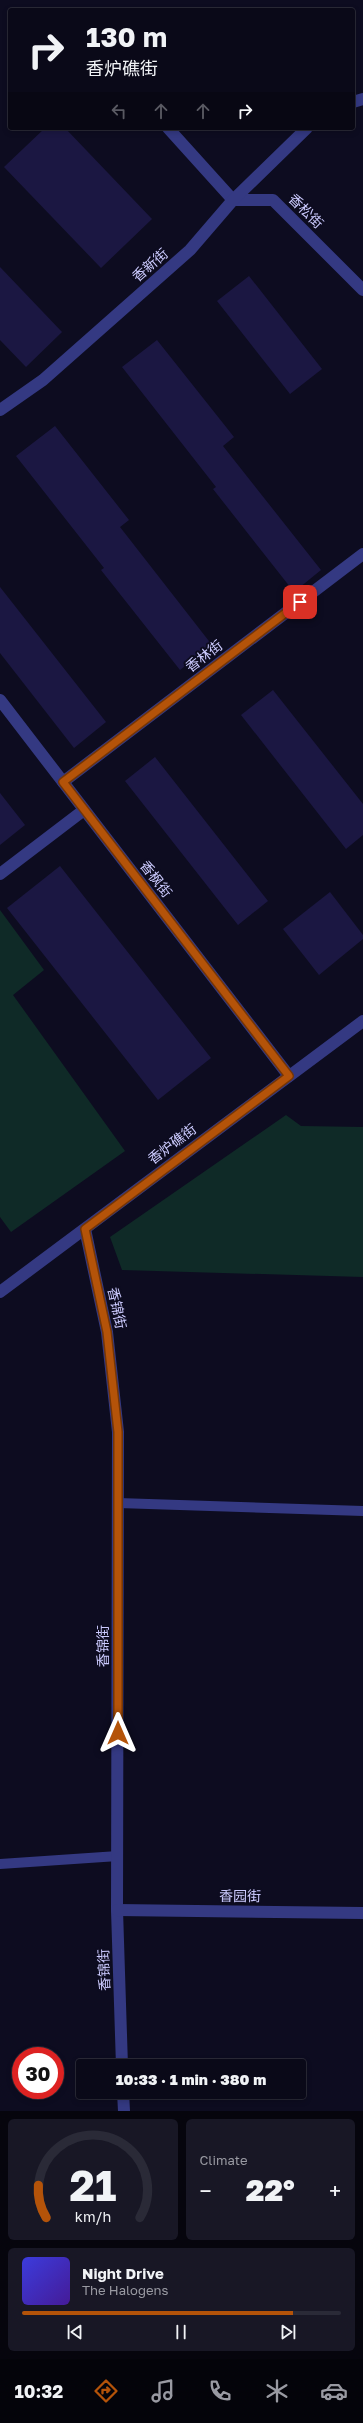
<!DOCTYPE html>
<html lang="en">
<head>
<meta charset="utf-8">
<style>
  :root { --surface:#0a0918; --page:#181725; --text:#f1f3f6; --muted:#999aa2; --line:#2a2a37; --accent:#b45309 }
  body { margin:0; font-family:"Golos Text","Noto Sans SC",sans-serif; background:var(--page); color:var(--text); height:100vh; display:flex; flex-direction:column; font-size:15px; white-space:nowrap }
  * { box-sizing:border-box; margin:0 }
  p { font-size:13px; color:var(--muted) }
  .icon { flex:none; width:22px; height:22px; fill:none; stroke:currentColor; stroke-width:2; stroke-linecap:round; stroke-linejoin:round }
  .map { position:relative; height:2111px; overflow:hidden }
  .details { display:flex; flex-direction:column; gap:8px; padding:8px; background:#06050d; flex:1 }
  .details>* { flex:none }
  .hud { position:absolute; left:8px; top:8px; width:347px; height:122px; border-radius:4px; box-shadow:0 2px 6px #0003,0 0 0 1px var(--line); background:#0a0918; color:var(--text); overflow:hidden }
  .speed { position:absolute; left:12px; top:2047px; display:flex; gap:8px; font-size:20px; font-weight:700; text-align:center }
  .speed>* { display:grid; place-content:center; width:52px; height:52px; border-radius:50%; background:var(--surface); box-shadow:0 2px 6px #0003,0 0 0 1px var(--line); line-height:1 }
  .speed .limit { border:6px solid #d22; background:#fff; color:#111 }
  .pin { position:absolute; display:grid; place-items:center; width:34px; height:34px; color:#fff; margin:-17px; border-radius:8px; box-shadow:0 2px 6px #0006 }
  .me { position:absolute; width:44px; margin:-22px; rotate:0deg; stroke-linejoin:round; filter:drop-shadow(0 0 3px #0008) }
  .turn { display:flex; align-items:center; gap:14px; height:84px; padding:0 12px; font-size:18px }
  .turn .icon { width:52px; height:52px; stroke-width:2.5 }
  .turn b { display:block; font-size:28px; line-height:34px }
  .lanes { display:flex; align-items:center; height:38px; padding:0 12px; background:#0003; justify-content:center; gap:20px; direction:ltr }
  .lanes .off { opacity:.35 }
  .big { font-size:30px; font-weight:800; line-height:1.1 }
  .details .widget { flex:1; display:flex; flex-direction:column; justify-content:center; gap:6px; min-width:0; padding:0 14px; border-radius:6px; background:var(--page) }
  .details .dial { align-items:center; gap:0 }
  .dial svg { height:104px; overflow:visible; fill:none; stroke:var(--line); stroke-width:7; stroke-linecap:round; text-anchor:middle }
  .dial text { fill:var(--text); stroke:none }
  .song { display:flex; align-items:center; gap:12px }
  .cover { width:48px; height:48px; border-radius:6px; background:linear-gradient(135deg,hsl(240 70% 55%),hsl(260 70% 35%)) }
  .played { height:4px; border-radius:2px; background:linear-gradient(90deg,var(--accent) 85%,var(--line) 85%) }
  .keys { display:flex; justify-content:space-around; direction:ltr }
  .heat { display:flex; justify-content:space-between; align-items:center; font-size:22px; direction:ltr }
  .details .tiles { flex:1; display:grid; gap:8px; grid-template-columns:1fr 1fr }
  .widget:last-child { grid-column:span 2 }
  .trip { position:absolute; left:76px; top:2059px; width:230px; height:40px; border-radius:4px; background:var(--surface); box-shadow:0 2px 6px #0003,0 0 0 1px var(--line); font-weight:800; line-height:40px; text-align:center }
  .menu { display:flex; height:64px; justify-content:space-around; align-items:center; background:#04040a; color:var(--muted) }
  .menu .icon { width:28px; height:28px }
  .menu .active { color:var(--accent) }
  .menu b { font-size:18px; color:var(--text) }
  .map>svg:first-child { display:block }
  .green { fill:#0f2a27 }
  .building { fill:#1b1742 }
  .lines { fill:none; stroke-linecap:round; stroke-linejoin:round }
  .lane { stroke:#343982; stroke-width:10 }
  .street { stroke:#343982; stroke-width:12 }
  .route-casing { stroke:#753606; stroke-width:10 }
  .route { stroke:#b45309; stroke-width:7 }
  .labels { text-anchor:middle; stroke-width:4; stroke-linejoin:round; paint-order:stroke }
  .street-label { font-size:14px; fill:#cccbff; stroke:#0d0c20 }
</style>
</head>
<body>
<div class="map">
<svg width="363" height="2111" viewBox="0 0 363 2111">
  <rect width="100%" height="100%" fill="#0d0c20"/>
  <!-- green -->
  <g class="green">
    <path d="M 0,910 L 44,970 L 13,995 L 125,1151 L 11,1232 L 0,1217 Z"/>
    <path d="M 286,1115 L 301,1126 L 363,1127 L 363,1277 L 122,1270 L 110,1237 Z"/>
  </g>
  <!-- building -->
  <g class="building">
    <path d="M 45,128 L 65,128 L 152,219 L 101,268 L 4,167 Z"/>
    <path d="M 0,267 L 62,332 L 26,367 L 0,340 Z"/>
    <path d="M 249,276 L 322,369 L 290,394 L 217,301 Z"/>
    <path d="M 157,340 L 234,437 L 223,446 L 321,570 L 294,592 L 213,489 L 216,487 L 122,367 Z"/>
    <path d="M 55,426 L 129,520 L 120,527 L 212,645 L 180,670 L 101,570 L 104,568 L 16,456 Z"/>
    <path d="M 0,587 L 106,722 L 74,748 L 0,653 Z"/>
    <path d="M 273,690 L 363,804 L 363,835 L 346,849 L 241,715 Z"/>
    <path d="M 155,757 L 268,901 L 238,925 L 125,781 Z"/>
    <path d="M 0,793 L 25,825 L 0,845 Z"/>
    <path d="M 60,866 L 211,1058 L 158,1100 L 7,908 Z"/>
    <path d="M 330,892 L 363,935 L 363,939 L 319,975 L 283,929 Z"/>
  </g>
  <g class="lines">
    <!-- lane -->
    <g class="lane">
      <path d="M 118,1503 L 363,1511"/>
      <path d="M 0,1864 L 118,1856"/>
    </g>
    <!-- street -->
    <g class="street">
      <path d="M 353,102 L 363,99"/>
      <path d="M 168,128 L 233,200 L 273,200 L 363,290"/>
      <path d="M 0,410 L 43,380 L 190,250 L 233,200 L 307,128"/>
      <path d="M 0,700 L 289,1076"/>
      <path d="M 63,782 L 363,554"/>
      <path d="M 0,874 L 84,810"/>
      <path d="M 85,1229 L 107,1332 L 118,1432 L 117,1910 L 122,2066"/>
      <path d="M 0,1292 L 363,1021"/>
      <path d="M 117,1910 L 363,1913"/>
      <path d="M 123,2092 L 124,2111"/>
    </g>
  </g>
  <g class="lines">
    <!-- route casing -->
    <g class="route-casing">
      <path id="route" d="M 118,1733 L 118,1432 L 107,1332 L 85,1229 L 289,1076 L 63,782 L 300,602"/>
    </g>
    <!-- route -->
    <use href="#route" class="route"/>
  </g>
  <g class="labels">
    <!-- street labels -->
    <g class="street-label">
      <text transform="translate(306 211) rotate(45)" y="5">香松街</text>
      <text transform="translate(150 265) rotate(-41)" y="5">香新街</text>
      <text transform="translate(204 656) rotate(-37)" y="5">香林街</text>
      <text transform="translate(156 879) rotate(52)" y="5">香枫街</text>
      <text transform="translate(172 1144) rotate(-37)" y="5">香炉礁街</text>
      <text transform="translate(117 1308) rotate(78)" y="5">香锦街</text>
      <text transform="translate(103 1646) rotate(-90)" y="5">香锦街</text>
      <text transform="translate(240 1896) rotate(1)" y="5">香园街</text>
      <text transform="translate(104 1970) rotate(-92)" y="5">香锦街</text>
    </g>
  </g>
</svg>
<div class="speed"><div class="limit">30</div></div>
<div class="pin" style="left:300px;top:602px;background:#d93025"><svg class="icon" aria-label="arrive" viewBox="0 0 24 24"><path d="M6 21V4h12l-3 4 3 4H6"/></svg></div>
<svg class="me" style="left:118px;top:1733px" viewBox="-20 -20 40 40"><path d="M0-17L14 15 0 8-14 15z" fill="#b45309" stroke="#fff" stroke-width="4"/></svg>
<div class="trip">10:33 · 1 min · 380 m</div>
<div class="hud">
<div class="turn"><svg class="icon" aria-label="right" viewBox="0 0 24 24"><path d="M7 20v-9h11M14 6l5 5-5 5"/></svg><div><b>130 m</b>香炉礁街</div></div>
<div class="lanes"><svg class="icon off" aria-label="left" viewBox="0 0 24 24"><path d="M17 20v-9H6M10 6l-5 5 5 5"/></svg><svg class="icon off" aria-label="ahead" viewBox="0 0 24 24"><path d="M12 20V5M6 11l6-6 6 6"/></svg><svg class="icon off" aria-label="ahead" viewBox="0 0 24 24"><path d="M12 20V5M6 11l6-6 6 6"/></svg><svg class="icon" aria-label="right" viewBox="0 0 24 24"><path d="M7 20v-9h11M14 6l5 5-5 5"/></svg></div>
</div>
</div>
<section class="details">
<div class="tiles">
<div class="widget dial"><svg viewBox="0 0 100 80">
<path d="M14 69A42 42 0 1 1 86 69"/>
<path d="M14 69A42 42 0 0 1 8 44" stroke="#b45309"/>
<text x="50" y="56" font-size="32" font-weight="700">21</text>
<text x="50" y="72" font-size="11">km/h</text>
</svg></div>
<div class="widget"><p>Climate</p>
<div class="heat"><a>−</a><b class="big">22°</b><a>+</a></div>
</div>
<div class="widget">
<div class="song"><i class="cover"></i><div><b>Night Drive</b><p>The Halogens</p></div></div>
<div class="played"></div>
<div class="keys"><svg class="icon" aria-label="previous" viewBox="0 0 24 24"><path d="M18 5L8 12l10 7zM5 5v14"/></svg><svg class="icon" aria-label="pause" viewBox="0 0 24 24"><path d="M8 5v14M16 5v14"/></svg><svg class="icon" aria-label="next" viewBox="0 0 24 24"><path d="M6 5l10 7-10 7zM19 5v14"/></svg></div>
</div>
</div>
</section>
<nav class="menu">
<b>10:32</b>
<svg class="icon active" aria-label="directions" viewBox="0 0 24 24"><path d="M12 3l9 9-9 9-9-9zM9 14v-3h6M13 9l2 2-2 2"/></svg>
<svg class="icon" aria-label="music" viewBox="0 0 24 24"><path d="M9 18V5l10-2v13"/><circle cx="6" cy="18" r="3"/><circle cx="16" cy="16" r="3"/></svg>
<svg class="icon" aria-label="phone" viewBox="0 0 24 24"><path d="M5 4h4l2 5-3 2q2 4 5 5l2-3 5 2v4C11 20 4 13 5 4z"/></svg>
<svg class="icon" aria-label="climate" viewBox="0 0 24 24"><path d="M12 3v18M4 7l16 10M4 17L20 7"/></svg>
<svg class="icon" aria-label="car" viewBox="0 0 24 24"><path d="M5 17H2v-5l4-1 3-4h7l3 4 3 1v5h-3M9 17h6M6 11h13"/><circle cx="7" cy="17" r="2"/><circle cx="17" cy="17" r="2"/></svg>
</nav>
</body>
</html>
